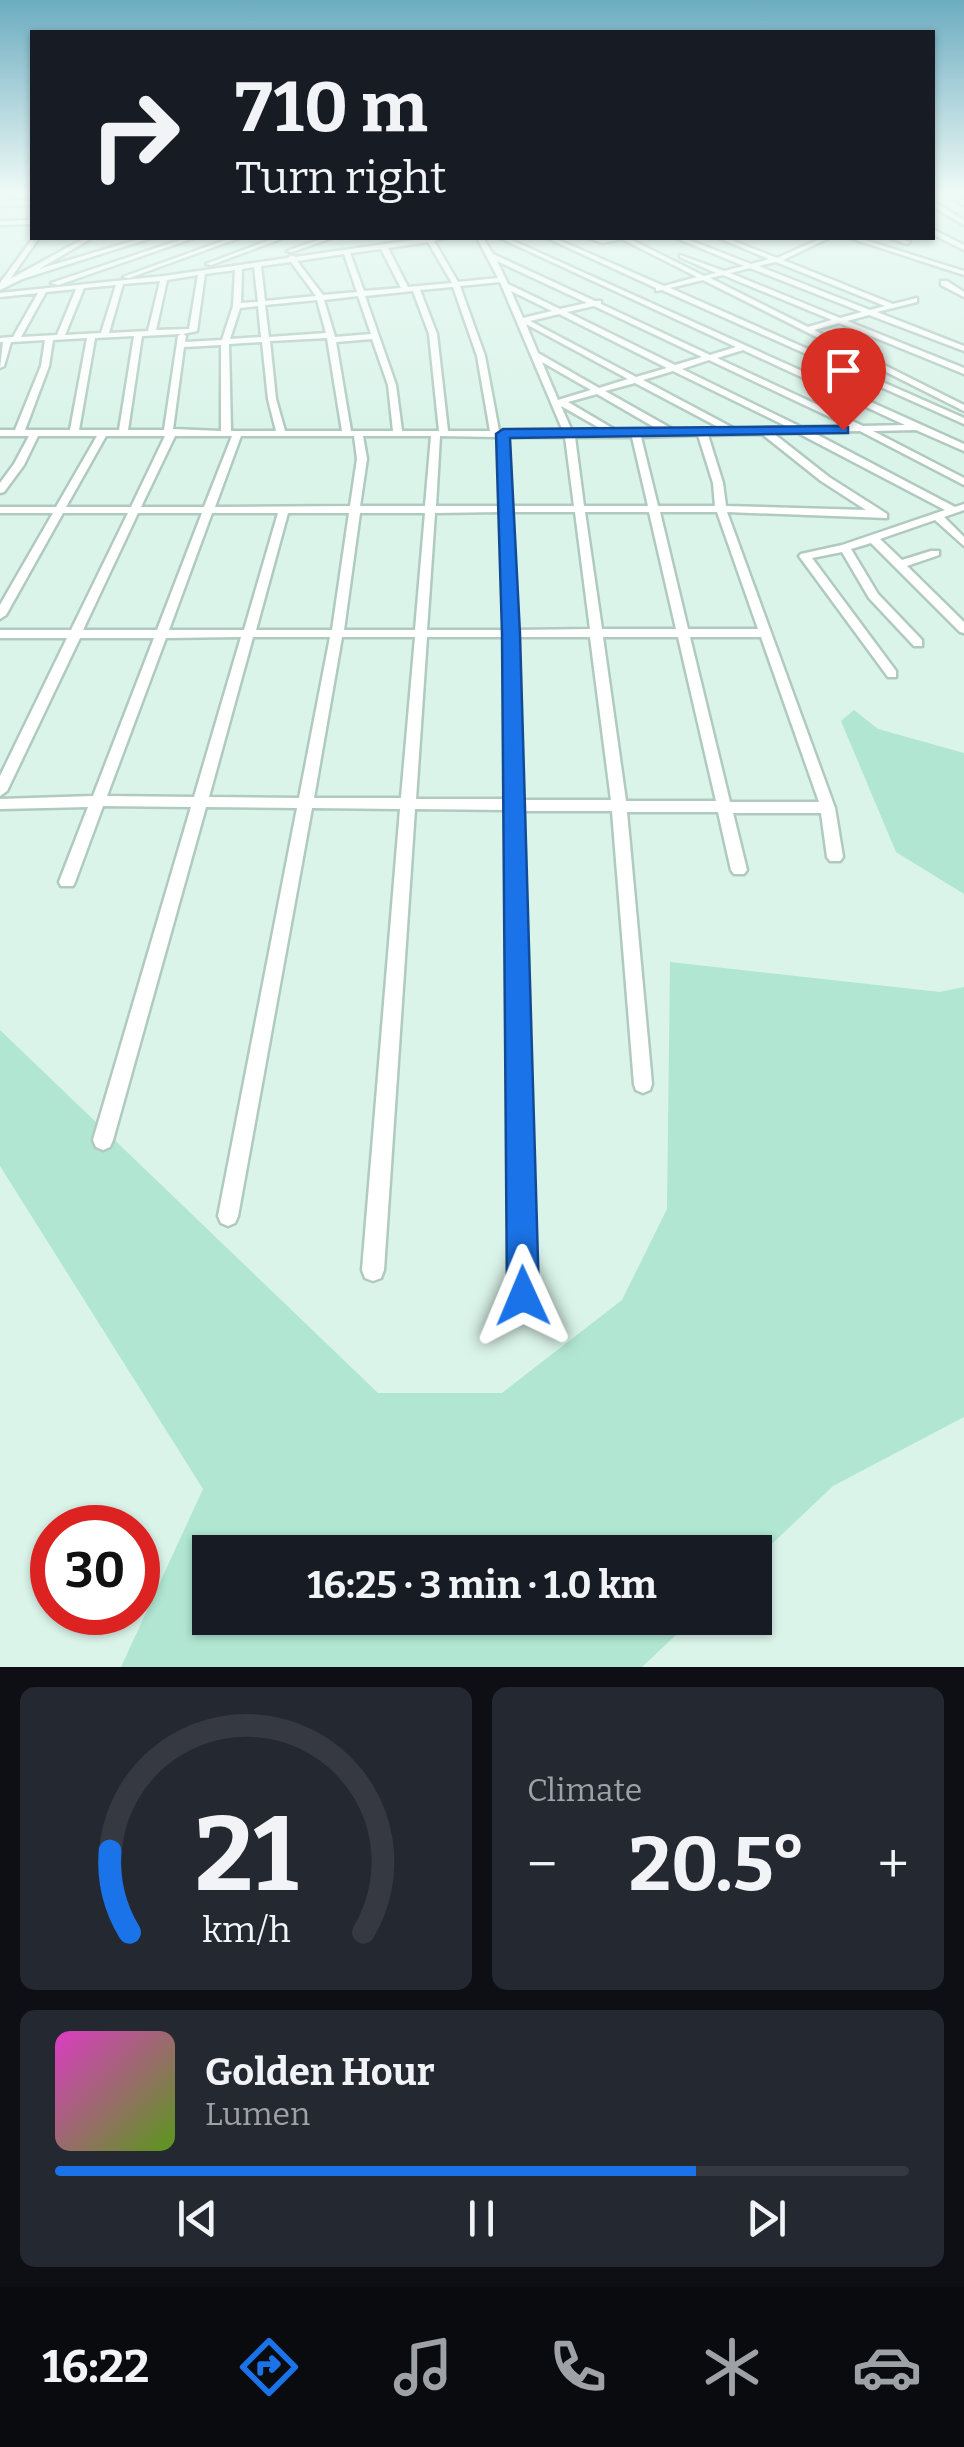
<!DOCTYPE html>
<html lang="en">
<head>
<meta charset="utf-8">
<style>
  :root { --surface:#171b24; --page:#242831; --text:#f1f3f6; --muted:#9ea1a6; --line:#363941; --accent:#1a73e8 }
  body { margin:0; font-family:Bitter,serif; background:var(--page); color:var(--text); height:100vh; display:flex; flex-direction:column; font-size:38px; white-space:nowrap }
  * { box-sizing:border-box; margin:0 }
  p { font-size:32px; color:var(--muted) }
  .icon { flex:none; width:55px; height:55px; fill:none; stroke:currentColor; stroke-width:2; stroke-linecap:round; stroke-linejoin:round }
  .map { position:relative; height:1667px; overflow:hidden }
  .details { display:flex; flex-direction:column; gap:20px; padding:20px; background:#0d0f14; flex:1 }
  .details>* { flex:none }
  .top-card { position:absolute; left:30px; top:30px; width:905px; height:210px; border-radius:0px; box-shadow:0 2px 8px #0004; background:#171b24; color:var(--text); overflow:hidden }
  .speed { position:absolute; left:30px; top:1505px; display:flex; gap:20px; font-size:50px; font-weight:700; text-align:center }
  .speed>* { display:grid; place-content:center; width:130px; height:130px; border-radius:50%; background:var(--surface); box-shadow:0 2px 8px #0004; line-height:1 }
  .speed .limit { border:15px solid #d22; background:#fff; color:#111 }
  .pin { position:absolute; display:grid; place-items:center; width:85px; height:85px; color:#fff; margin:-102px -42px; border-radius:50% 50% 50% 0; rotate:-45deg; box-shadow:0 0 10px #0007 }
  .pin .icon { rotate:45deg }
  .me { position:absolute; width:110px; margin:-55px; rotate:359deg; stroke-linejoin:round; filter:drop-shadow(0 0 8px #0008) }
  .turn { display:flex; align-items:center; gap:35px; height:210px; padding:0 40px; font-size:45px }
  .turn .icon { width:130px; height:130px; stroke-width:2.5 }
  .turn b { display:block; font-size:70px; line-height:85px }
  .big { font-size:75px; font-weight:700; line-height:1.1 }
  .details .card { flex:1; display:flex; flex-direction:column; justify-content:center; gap:15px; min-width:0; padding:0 35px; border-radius:15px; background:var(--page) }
  .details .dial { align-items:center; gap:0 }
  .dial svg { height:260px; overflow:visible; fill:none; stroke:var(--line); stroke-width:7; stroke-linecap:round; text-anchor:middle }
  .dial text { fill:var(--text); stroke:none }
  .song { display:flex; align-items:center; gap:30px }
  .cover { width:120px; height:120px; border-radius:15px; background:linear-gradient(135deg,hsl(310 70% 55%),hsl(90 70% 35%)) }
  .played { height:10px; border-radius:5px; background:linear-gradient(90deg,var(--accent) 75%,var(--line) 75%) }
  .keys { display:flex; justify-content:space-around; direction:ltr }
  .heat { display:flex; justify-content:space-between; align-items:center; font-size:55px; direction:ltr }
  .details .tiles { flex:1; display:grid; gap:20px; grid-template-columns:1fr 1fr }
  .card:last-child { grid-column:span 2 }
  .trip { position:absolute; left:192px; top:1535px; width:580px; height:100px; border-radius:0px; background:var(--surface); box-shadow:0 2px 8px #0004; font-weight:700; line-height:100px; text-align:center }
  .dock { display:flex; height:160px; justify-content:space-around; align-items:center; background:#090b0e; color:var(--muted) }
  .dock .icon { width:70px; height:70px }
  .dock .active { color:var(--accent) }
  .dock b { font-size:45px; color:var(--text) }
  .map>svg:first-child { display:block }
  .green { fill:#b0e6d2 }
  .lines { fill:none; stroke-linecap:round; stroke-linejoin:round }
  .minor-casing { stroke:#b1cac0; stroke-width:5 }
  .minor { fill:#fff; fill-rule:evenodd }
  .route { fill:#1a73e8; stroke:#114b97; stroke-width:2.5 }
</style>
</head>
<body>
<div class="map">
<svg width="964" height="1667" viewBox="0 0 964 1667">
  <rect width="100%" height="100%" fill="#daf4ea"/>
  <!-- green -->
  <g class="green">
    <path d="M 854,710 L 878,729 L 964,753 L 964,894 L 896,852 L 841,721 Z"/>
    <path d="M 670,962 L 940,992 L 964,987 L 964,1417 L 833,1486 L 755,1560 L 755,1552 L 210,1552 L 210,1618 L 694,1618 L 642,1667 L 121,1667 L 203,1489 L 0,1166 L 0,1030 L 378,1393 L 502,1393 L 622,1300 L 667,1209 Z"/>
  </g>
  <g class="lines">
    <!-- minor casing -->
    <g class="minor-casing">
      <g id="minor">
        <path d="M 947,193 L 954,193 L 964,200 L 964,205 Z"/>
        <path d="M 32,201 L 32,205 L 0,206 L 0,202 Z"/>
        <path d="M 932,201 L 964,220 L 964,225 L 932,206 Z"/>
        <path d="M 32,220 L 32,224 L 0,225 L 0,221 Z"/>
        <path d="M 932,229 L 964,245 L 964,250 L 932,234 Z"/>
        <path d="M 33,238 L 39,238 L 10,279 L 85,238 L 92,238 L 39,269 L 143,238 L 151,238 L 22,279 L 0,290 L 0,283 Z"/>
        <path d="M 186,238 L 194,238 L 58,285 L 51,283 Z"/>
        <path d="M 231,238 L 239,238 L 129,278 L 123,277 Z"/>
        <path d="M 275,238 L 283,238 L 211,265 L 206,264 Z"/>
        <path d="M 324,238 L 332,238 L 292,252 L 287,251 Z"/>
        <path d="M 428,238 L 444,238 L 434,241 L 458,282 L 498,278 L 477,238 L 483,238 L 493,254 L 595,301 L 601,301 L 601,304 L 710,355 L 736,347 L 500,238 L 507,238 L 964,444 L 964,451 L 916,430 L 873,431 L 964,478 L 964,485 L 860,431 L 812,432 L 955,507 L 964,504 L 964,510 L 944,517 L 964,537 L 964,546 L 935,520 L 880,539 L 902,560 L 931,551 L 939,551 L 939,555 L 907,566 L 964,622 L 964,633 L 960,632 L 871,543 L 851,549 L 878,594 L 922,640 L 922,646 L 914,646 L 869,598 L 842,552 L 812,558 L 896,671 L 896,677 L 888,677 L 799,556 L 801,554 L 842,545 L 945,510 L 798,433 L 773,433 L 829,477 L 887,514 L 887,518 L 727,512 L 835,808 L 843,857 L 840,861 L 830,861 L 827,857 L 821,813 L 733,813 L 747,870 L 744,874 L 734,874 L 731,870 L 718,812 L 627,812 L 652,1084 L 650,1090 L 643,1093 L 636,1090 L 634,1084 L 612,811 L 522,811 L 534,1296 L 531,1304 L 523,1307 L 515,1304 L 512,1296 L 507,810 L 415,809 L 384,1270 L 381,1278 L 373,1281 L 365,1278 L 362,1270 L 400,809 L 312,808 L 238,1216 L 235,1223 L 228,1226 L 221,1223 L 218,1216 L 297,808 L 206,807 L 113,1140 L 110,1147 L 103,1150 L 96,1147 L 93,1140 L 191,807 L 103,806 L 75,882 L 73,886 L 61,886 L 59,882 L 88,807 L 0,809 L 0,799 L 93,796 L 154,638 L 80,638 L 7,791 L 0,796 L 0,776 L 67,638 L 0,638 L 0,630 L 71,630 L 128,513 L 63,513 L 6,615 L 0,619 L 0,605 L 53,513 L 0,513 L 0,507 L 56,507 L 97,436 L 38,436 L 24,465 L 4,492 L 0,493 L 0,483 L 14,464 L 29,436 L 0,436 L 0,430 L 15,430 L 41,366 L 45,340 L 11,342 L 4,366 L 0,368 L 3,342 L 0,342 L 0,338 L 13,337 L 38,293 L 0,297 L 0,293 L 164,276 L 288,258 L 291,255 L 295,257 ZM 428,242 L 452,283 L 408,287 L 388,248 ZM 381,249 L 401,288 L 364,291 L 350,253 ZM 344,254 L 357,292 L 323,295 L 297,261 ZM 497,261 L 587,303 L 560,309 L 508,284 ZM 291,262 L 316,296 L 265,301 L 261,266 ZM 254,267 L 258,302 L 241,303 L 242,269 ZM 235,270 L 233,306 L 222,340 L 185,342 L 186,336 L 183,334 L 197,331 L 205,274 ZM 198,275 L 189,329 L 156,330 L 167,280 ZM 160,281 L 148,331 L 109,333 L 123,284 ZM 500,282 L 563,431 L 499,431 L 485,356 L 460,286 ZM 116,285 L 101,333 L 65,335 L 84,288 ZM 453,287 L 477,356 L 490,431 L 448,431 L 437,334 L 420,290 ZM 76,289 L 57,335 L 21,337 L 46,292 ZM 413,291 L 429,334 L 439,431 L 402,431 L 396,385 L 365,296 ZM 511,291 L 552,311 L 523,318 ZM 358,296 L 371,334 L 335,337 L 324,300 ZM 317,300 L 326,333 L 269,337 L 265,305 ZM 258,306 L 261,337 L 230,339 L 240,308 ZM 594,306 L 702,357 L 675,365 L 567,312 ZM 559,314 L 667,368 L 636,377 L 530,321 ZM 526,324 L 628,379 L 599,388 L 538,353 ZM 181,334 L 178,336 L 164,430 L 128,430 L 142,336 ZM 134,336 L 119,430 L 79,430 L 95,338 ZM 87,338 L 70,430 L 25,430 L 49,366 L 53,340 ZM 327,338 L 342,431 L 285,431 L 276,399 L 270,341 ZM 372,339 L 388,385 L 393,431 L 351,431 L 336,342 ZM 262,342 L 268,399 L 276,431 L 231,431 L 229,344 ZM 221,345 L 221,431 L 173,429 L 184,347 ZM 743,350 L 905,425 L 863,426 L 717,358 ZM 709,360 L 849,426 L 801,427 L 682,369 ZM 542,362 L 591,390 L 558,400 ZM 673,371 L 788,427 L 735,429 L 643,380 ZM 635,383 L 722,429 L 674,430 L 605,391 ZM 597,394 L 661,431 L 617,431 L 568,402 ZM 561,406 L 605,431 L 572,431 ZM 762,434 L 821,481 L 866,510 L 726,506 L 723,483 L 708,435 ZM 698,435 L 713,483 L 715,506 L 658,506 L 641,437 ZM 106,436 L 165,436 L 131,507 L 66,507 ZM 175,436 L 232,436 L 204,507 L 141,507 ZM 241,436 L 354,436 L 357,459 L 350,506 L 215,507 ZM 363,436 L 431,436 L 425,506 L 360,506 L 367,459 ZM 440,436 L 498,437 L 501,506 L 436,506 ZM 508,437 L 565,437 L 574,506 L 511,506 ZM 575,437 L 632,437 L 648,506 L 584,506 ZM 501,512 L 505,630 L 427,630 L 435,513 ZM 511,512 L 575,512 L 590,629 L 517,630 ZM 585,512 L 649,512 L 676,629 L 602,629 ZM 660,512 L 717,512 L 758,629 L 688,629 ZM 138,513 L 202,513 L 157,630 L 83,630 ZM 212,513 L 278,513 L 244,630 L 169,630 ZM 288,513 L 349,513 L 332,630 L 256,630 ZM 360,513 L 425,513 L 415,630 L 344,630 ZM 241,637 L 194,797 L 107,796 L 166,638 ZM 253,637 L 330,637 L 299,798 L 209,797 ZM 342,637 L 415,637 L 401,798 L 314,798 ZM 427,637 L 505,637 L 507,799 L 416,799 ZM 517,637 L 590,637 L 611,800 L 521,800 ZM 603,637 L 678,637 L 716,801 L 626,801 ZM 690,637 L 761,637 L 819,802 L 730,802 Z"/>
        <path d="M 547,238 L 554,238 L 664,286 L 697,277 L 622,239 L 602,243 L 589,238 L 628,238 L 704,276 L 716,273 L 680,257 L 680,255 L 724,271 L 744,266 L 676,238 L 684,238 L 751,264 L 769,259 L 719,238 L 726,238 L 777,258 L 822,238 L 829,238 L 783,260 L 893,304 L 917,298 L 917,302 L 877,312 L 964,346 L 964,351 L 869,315 L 847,321 L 964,368 L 964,374 L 839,323 L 814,330 L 964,405 L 964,411 L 703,280 L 670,288 L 964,418 L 964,424 L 662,290 L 656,291 L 656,288 ZM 776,262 L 885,306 L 870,310 L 758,266 ZM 750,268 L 862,312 L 840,318 L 730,273 ZM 723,275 L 832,320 L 808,327 L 710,278 Z"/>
        <path d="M 850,238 L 858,238 L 964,271 L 964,275 Z"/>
        <path d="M 889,238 L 898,238 L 910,242 L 907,244 Z"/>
        <path d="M 941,281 L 947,281 L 964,292 L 964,297 L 941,285 Z"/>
      </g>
    </g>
    <!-- minor -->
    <use href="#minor" class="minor"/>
  </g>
  <!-- sky -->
  <linearGradient id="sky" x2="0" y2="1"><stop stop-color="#6cacc1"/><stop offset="0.45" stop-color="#eefaf6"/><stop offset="1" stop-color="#eefaf6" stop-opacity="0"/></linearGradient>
  <rect width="964" height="427" fill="url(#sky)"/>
  <!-- route -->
  <path class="route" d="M 843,426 L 848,427 L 848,433 L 510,438 L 520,634 L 539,1296 L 535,1307 L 523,1312 L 511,1307 L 507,1296 L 502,634 L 496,434 L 503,429 Z"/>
</svg>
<div class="speed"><div class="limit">30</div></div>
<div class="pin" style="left:843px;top:430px;background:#d93025"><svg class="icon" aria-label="arrive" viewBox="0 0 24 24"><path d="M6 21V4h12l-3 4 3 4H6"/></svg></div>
<svg class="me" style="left:523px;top:1296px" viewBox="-20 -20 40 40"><path d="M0-17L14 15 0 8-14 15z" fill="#1a73e8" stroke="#fff" stroke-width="4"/></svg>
<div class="trip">16:25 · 3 min · 1.0 km</div>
<div class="top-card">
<div class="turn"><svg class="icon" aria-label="right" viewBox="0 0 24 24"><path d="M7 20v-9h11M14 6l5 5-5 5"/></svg><div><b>710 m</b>Turn right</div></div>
</div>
</div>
<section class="details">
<div class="tiles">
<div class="card dial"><svg viewBox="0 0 100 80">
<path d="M14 69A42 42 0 1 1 86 69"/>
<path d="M14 69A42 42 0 0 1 8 44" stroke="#1a73e8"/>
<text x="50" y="56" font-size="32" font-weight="700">21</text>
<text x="50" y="72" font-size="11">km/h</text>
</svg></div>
<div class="card"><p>Climate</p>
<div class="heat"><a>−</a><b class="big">20.5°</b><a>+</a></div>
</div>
<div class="card">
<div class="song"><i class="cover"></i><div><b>Golden Hour</b><p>Lumen</p></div></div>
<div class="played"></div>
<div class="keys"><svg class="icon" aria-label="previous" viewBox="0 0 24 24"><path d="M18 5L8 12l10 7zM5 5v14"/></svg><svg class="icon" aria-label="pause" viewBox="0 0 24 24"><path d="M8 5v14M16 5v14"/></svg><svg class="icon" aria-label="next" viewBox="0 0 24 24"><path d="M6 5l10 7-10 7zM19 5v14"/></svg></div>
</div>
</div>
</section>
<nav class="dock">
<b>16:22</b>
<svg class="icon active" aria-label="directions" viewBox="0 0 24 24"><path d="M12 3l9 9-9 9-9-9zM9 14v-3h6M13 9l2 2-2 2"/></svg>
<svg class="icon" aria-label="music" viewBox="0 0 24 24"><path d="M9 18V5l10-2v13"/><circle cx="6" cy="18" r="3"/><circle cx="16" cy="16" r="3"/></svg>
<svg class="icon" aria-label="phone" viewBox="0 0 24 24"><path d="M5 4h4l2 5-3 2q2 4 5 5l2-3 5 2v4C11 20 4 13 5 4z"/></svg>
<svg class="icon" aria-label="climate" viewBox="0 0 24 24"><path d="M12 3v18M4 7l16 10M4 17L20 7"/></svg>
<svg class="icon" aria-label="car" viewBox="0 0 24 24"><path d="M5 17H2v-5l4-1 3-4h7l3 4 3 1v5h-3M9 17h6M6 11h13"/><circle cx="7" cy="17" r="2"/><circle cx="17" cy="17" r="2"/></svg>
</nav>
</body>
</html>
